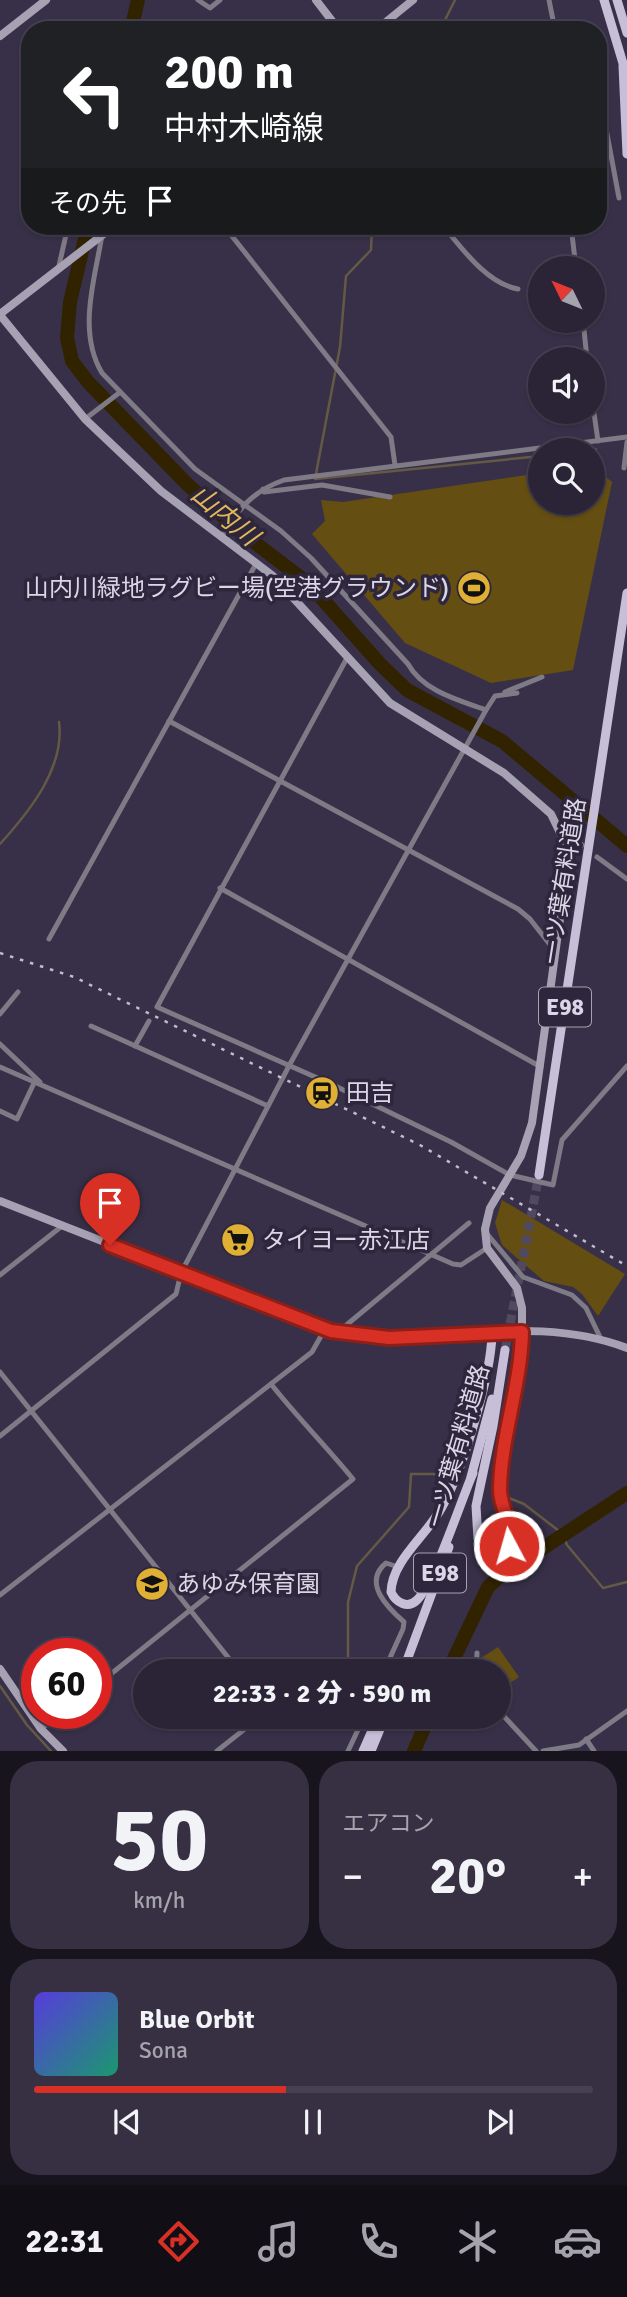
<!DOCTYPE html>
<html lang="ja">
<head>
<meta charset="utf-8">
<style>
  :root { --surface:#2a2436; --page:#363042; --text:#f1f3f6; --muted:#a5a4ad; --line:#464151; --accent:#d93025 }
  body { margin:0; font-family:Signika,"Noto Sans JP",sans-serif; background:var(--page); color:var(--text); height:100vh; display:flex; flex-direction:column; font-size:26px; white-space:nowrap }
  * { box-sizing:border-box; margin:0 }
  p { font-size:23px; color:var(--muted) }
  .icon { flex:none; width:38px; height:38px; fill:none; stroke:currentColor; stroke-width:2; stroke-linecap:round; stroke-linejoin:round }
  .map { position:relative; height:1751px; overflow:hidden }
  .side { display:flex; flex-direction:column; gap:10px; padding:10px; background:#17141e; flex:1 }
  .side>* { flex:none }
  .guide { position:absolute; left:21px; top:21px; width:586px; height:214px; border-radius:28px; box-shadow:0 2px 5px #0004,0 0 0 2px var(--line); background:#202124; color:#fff; overflow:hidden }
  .needle { width:46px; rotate:313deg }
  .tools { position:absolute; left:528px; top:256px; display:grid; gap:14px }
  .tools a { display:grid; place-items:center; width:77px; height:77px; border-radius:50%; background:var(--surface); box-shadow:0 2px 5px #0004,0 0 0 2px var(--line); font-size:35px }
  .speed { position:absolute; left:21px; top:1638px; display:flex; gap:14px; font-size:35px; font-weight:700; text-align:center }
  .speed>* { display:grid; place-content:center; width:91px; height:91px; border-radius:50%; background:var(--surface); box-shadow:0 2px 5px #0004,0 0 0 2px var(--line); line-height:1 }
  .speed .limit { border:10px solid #d22; background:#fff; color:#111 }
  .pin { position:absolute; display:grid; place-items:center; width:60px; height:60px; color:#fff; margin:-72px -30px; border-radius:50% 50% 50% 0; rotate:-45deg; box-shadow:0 0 7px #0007 }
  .pin .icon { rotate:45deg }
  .me { position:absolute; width:77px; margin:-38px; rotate:354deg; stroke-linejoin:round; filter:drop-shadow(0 0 5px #0008) }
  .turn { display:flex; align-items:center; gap:24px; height:147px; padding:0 28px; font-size:32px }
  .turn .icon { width:91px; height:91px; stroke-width:2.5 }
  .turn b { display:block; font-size:49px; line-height:60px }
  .then { display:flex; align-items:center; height:66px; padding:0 28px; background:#0003; gap:14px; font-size:26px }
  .big { font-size:52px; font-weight:800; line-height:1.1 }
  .side .tile { flex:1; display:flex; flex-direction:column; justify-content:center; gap:10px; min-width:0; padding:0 24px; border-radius:28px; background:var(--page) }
  .side .dial { align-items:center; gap:0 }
  .dial b { font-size:91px; line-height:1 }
  .song { display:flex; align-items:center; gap:21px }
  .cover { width:84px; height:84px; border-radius:10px; background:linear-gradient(135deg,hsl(250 70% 55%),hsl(160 70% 35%)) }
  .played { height:7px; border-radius:4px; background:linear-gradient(90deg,var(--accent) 45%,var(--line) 45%) }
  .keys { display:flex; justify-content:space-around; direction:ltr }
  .heat { display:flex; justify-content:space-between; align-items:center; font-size:38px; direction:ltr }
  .side .tiles { flex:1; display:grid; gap:10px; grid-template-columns:1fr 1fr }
  .tile:last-child { grid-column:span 2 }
  .trip { position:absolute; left:133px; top:1659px; width:378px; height:70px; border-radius:35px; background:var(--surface); box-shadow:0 2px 5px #0004,0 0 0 2px var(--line); font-weight:800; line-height:70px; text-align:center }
  .menu { display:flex; height:112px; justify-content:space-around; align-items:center; background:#110e16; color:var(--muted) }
  .menu .icon { width:49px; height:49px }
  .menu .active { color:var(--accent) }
  .menu b { font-size:32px; color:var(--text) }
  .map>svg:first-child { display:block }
  .green { fill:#654e12 }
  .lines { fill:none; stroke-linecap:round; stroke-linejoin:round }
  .stream { stroke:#645945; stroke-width:2.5 }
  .river { stroke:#312300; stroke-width:14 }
  .primary-tunnel { stroke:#504960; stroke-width:9; stroke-dasharray:9 4.5; stroke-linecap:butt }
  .street { stroke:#7e7a86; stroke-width:5 }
  .secondary { stroke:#a7a1b4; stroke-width:8 }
  .primary { stroke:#c6bfd7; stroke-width:9 }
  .rail { stroke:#c1bbcc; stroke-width:2.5; stroke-dasharray:3.5 7; stroke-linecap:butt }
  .route-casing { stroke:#8d1f18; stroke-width:18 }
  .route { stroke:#d93025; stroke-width:12 }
  .labels { text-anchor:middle; stroke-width:7; stroke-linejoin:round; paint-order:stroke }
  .shield { fill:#2e263d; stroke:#a7a1b3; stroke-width:2 }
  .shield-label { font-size:23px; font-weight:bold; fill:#dbd6e5 }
  .poi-label { font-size:24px; fill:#dbd6e5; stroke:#2e263d; text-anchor:start }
  .street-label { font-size:24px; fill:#dbd6e5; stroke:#2e263d }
  .water-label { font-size:26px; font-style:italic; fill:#e1b958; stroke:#2e263d }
</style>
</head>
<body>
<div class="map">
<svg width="627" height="1751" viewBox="0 0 627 1751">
  <rect width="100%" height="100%" fill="#383048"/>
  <!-- green -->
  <g class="green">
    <path d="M 593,466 L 612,482 L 573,670 L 491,683 L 405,643 L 312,534 L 325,521 L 321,500 L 343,502 L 541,473 L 541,502 L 593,502 Z"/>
    <path d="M 502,1200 L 625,1274 L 598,1316 L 582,1294 L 573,1287 L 544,1281 L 502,1245 L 495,1223 Z"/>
    <path d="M 498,1647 L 519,1677 L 499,1690 L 499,1671 L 479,1671 L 481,1658 Z"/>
  </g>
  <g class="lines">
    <!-- stream -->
    <g class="stream">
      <path d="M 440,30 L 455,0"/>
      <path d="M 372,226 L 371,250 L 346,276 L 340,347 L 315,479 L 541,456"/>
      <path d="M 592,450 L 596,449"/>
      <path d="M 0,844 C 29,812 65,768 59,722"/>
      <path d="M 504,1496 L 524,1504 L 563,1534 L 567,1545 L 603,1588 L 627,1582"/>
      <path d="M 348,1671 L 348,1602 L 357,1566 L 409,1507 L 411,1474 L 433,1474 L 450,1478"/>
      <path d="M 0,1686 L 27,1725 L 51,1751"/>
    </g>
    <!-- river -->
    <g class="river">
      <path d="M 131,30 L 138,0"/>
      <path d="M 88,226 L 70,302 L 67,338 L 72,361 L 88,382 L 187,484 L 237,529 L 309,584 L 380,664 L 407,690 L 502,741 L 627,846"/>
      <path d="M 448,1671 L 488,1587 L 499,1577 L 627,1493"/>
      <path d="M 414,1751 L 429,1717"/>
    </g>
    <!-- primary-tunnel -->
    <path class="primary-tunnel" d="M 505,1350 L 539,1175"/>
    <!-- street -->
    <g class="street">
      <path d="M 198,0 L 210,8 L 220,0"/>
      <path d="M 549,0 L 555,30"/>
      <path d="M 598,86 L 619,198"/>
      <path d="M 224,226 L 391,437 L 395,465"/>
      <path d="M 419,226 L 445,228 C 463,250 488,284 518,289"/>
      <path d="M 571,226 L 576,268"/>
      <path d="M 102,235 C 95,279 77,331 102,373 L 195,469 L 281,531 L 311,558 L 408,664 C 423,691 458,700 486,710"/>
      <path d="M 58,270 L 68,226"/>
      <path d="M 583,320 L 587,359"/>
      <path d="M 593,406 L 598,441"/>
      <path d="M 85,419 L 119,393"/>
      <path d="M 624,468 L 627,442"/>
      <path d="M 263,489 L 264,492 L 322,485 L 390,497"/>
      <path d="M 222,536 C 239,508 253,491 284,480 L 627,437"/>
      <path d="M 347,658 L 157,1007 L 331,1084 L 451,1142 L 510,1175 L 553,1185 L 562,1140 L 627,1066"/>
      <path d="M 505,692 L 542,677"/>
      <path d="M 169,721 L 518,909 L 530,919 L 555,951"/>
      <path d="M 562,833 L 572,836 L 582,845"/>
      <path d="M 597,857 L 627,879"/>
      <path d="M 220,888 L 541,1067"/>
      <path d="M 49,939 L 257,562"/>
      <path d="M 0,1014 L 18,992"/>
      <path d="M 91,1026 L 268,1106"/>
      <path d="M 0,1044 L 40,1082"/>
      <path d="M 135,1046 L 149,1021"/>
      <path d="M 0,1067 L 453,1264 L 461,1265 L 487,1248"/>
      <path d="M 0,1111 L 17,1119 L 35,1081"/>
      <path d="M 488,1235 L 523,1277 L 572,1295 L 586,1308 L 600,1337"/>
      <path d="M 0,1275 L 62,1226"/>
      <path d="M 338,1332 L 469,1223"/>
      <path d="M 0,1372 L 239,1671"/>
      <path d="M 0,1436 L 176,1294 L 181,1273 L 290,1064 L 486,710 L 495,696 L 517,693"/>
      <path d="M 0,1595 L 312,1352 L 325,1329"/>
      <path d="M 318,1671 L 322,1668"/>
      <path d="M 384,1671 L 403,1629 L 404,1622 C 388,1608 362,1583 386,1563 L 398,1567"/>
      <path d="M 476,1671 L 477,1653"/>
      <path d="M 96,1686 L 353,1479 C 326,1446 297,1417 271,1384"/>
      <path d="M 499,1711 L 536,1751"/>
      <path d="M 41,1729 L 61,1713"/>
      <path d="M 586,1739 L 594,1751"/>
      <path d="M 217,1751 L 260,1717"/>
      <path d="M 348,1751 L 364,1717"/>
      <path d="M 543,1751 L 579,1745 L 627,1711"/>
    </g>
    <!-- secondary -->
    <g class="secondary">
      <path d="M 316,0 L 339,30"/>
      <path d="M 376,30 L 413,0"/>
      <path d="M 0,36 L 46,0"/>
      <path d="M 0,314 L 114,226"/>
      <path d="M 0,315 L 85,419 L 161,491 L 273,576 L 390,703 L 504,773 L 551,814 L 565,843 L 565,882 L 532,1123 L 521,1156 L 490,1208 L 485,1229 L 487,1248 L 517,1288 L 522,1308 L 522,1332"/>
      <path d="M 0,1201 L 331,1331 C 429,1346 533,1312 627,1348"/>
      <path d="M 0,1669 L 41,1729 L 63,1751"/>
    </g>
    <!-- primary -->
    <g class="primary">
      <path d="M 604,0 L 625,70"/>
      <path d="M 617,0 L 627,33"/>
      <path d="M 623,66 L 627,154"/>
      <path d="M 539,1175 L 627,593"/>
      <path d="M 505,1350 L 493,1426 L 476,1506 L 478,1539 L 493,1552 L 506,1549 C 520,1530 499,1508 500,1487 C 502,1435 521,1385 522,1332"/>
      <path d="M 473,1473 C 462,1498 433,1586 417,1600 C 408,1609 396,1603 391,1592 C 392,1559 429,1534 443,1505 C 463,1468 491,1376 492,1334"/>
      <path d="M 471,1477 L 492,1399"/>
      <path d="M 403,1671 L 449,1547"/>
      <path d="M 363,1751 L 378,1717"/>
      <path d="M 371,1751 L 385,1717"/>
    </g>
    <!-- rail -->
    <path class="rail" d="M 0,953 L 74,977 L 420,1145 L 627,1266"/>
  </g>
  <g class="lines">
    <!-- route casing -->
    <g class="route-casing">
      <path id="route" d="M 110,1245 L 331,1331 L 389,1338 L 522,1332 C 521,1385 501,1436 500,1488 C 499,1509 516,1525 509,1546"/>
    </g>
    <!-- route -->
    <use href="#route" class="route"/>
  </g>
  <!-- icons -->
  <defs>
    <g id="stadium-disc" transform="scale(1.75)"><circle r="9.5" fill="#dfb034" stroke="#2e263d"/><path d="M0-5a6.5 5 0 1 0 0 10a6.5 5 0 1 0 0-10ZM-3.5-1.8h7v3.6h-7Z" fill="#111"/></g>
    <g id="station-disc" transform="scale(1.75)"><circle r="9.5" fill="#dfb034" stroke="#2e263d"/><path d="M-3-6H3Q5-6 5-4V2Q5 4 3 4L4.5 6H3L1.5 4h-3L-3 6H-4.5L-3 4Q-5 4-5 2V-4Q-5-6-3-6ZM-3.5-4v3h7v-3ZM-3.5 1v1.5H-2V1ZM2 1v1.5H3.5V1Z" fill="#111"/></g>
    <g id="supermarket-disc" transform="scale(1.75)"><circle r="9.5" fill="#dfb034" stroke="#2e263d"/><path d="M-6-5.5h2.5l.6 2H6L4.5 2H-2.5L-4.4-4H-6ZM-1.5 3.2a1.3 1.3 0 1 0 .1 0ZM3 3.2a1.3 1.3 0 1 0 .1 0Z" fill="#111"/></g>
    <g id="school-disc" transform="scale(1.75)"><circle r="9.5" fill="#dfb034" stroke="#2e263d"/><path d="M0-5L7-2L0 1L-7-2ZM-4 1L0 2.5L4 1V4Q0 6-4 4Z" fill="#111"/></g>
  </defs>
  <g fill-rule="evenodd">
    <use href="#stadium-disc" x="474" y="588"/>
    <use href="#station-disc" x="322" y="1093"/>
    <use href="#supermarket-disc" x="238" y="1240"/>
    <use href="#school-disc" x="152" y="1584"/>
  </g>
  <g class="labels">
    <!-- shield labels -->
    <g class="shield">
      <rect x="539" y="987.5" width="52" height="39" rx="5"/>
      <rect x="414" y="1553.5" width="52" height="39" rx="5"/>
    </g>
    <g class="shield-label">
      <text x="565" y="1015">E98</text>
      <text x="440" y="1581">E98</text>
    </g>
    <!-- poi labels -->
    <g class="poi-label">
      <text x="449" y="596" text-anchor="end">山内川緑地ラグビー場(空港グラウンド)</text>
      <text x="346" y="1101">田吉</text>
      <text x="262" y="1248">タイヨー赤江店</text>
      <text x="176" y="1592">あゆみ保育園</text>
    </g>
    <!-- street labels -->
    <g class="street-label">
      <text transform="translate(564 881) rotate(-81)" y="8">一ツ葉有料道路</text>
      <text transform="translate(458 1446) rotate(-74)" y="8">一ツ葉有料道路</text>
    </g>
    <!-- water labels -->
    <g class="water-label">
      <text transform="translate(225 515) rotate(40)" y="9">山内川</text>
    </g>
  </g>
</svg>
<div class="tools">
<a><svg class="needle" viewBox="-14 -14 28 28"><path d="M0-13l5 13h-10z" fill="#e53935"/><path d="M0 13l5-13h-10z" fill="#a5a4ad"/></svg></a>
<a><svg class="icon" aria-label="sound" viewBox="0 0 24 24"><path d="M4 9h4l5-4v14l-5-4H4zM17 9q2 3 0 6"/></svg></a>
<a><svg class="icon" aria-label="search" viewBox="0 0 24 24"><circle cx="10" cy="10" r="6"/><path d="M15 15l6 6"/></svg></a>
</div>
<div class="speed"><div class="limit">60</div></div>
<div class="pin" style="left:110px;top:1245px;background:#d93025"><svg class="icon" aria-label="arrive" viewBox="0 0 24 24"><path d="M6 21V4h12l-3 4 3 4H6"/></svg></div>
<svg class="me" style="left:509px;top:1546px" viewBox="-20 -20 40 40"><circle r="17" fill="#d93025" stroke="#fff" stroke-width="3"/><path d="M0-11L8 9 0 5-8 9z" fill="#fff"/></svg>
<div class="trip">22:33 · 2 分 · 590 m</div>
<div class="guide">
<div class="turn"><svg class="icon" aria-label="left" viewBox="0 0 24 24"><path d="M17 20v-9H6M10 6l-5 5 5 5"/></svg><div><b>200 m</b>中村木崎線</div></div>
<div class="then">その先<svg class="icon" aria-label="arrive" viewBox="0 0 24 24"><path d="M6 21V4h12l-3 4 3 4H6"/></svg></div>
</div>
</div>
<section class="side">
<div class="tiles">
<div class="tile dial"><b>50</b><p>km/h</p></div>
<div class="tile"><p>エアコン</p>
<div class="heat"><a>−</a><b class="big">20°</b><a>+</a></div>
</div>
<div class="tile">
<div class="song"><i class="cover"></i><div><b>Blue Orbit</b><p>Sona</p></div></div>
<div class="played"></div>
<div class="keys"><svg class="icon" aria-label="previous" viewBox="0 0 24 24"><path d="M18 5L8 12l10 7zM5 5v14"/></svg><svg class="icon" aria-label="pause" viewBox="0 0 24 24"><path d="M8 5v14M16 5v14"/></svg><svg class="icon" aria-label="next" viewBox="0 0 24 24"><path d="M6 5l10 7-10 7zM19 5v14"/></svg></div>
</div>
</div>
</section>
<nav class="menu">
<b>22:31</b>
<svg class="icon active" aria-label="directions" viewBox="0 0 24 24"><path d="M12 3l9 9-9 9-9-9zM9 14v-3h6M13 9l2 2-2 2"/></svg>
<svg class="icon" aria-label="music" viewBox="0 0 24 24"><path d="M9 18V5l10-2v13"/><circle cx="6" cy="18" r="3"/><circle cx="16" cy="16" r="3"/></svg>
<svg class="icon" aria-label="phone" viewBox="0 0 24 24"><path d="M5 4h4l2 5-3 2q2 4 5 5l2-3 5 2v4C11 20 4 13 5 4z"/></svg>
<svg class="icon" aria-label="climate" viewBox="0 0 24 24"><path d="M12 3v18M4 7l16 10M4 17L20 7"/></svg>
<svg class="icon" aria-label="car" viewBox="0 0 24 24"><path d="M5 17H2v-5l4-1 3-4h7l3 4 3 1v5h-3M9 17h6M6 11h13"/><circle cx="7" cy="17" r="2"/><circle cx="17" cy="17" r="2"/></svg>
</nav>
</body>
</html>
